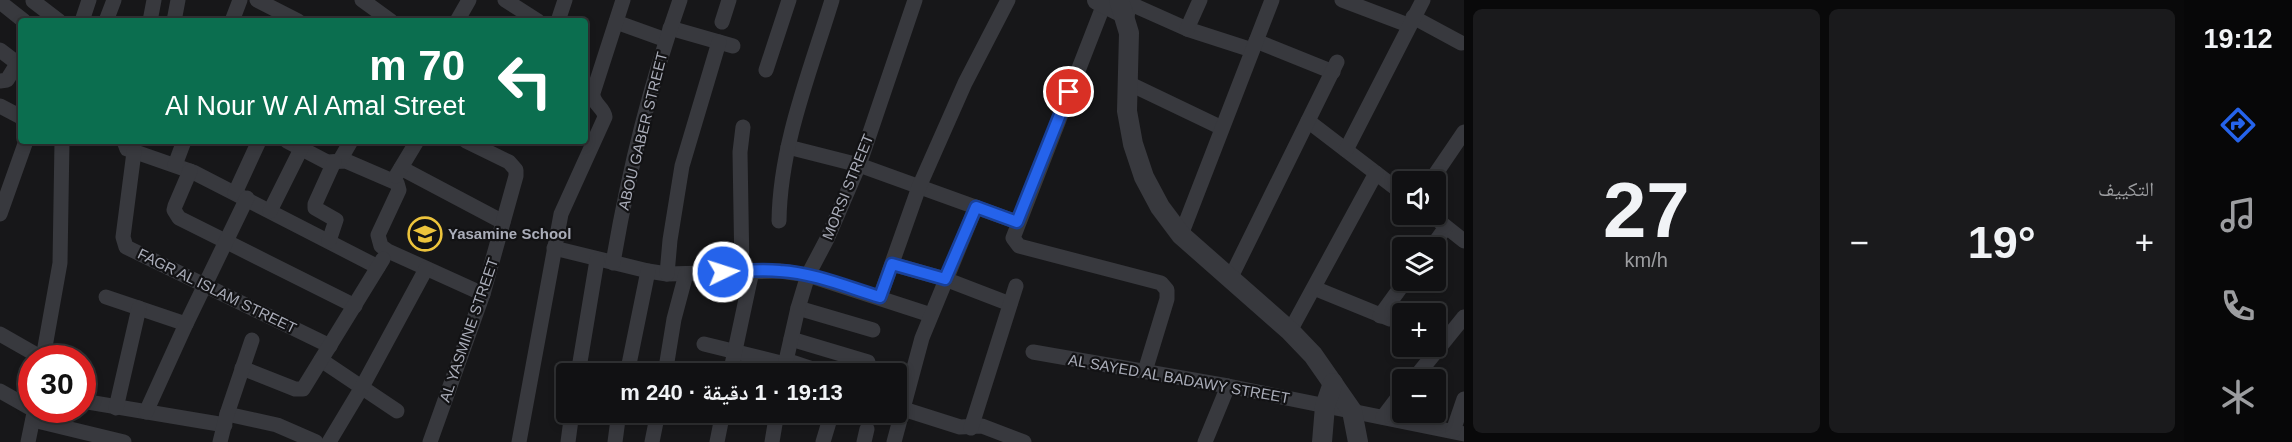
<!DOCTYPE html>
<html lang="ar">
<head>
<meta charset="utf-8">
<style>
  :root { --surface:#111113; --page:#1a1a1c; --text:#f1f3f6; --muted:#9c9da0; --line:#303133; --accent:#2563eb }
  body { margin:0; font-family:Helvetica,"Noto Naskh Arabic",sans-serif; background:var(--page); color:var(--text); direction:rtl; height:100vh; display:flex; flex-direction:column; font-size:22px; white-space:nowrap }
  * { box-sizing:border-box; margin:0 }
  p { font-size:20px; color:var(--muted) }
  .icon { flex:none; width:33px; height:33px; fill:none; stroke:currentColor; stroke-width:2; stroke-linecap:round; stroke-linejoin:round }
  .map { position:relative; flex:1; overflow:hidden; direction:ltr }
  .details { display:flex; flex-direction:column; gap:9px; padding:9px; background:#09090a; width:720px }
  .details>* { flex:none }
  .top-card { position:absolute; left:18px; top:18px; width:570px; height:126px; border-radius:6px; box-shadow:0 3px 9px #0003,0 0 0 2px var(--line); direction:rtl; background:#0b6e4f; color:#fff; overflow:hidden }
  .buttons { position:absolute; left:1392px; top:171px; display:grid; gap:12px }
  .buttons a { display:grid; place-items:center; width:54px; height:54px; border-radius:6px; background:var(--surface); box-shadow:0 3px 9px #0003,0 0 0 2px var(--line); font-size:30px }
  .speed { position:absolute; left:18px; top:345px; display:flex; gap:12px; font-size:30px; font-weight:700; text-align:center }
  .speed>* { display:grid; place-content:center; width:78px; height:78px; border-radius:50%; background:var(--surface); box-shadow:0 3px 9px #0003,0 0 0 2px var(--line); line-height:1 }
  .speed .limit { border:9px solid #d22; background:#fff; color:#111 }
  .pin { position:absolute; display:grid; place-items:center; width:51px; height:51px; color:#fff; margin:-26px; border:3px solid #fff; border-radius:50%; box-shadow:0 2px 6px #0007 }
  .me { position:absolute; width:66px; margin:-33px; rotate:86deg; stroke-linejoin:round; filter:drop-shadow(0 0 4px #0008) }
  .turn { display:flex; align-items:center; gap:21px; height:126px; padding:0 24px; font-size:27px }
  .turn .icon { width:78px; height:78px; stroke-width:2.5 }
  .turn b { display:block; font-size:42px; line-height:51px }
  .big { font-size:45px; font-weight:800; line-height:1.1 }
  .details .card { flex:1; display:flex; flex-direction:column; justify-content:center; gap:9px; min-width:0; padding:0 21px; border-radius:9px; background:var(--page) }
  .details .dial { align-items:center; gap:0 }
  .dial b { font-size:78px; line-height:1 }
  .heat { display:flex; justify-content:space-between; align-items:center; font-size:33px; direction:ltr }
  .details .tiles { flex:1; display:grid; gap:9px; grid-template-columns:repeat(2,1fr) }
  .trip { position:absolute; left:556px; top:363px; width:351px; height:60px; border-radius:6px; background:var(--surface); box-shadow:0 3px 9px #0003,0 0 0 2px var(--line); font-weight:800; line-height:60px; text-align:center; direction:rtl }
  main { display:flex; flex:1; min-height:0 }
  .tabs { display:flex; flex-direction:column; width:108px; justify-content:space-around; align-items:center; background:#070708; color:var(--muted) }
  .tabs .icon { width:42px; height:42px }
  .tabs .selected { color:var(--accent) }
  .tabs b { font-size:27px; color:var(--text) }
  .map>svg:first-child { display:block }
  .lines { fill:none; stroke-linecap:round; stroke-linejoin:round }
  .minor { stroke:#38393e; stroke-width:15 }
  .tertiary { stroke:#38393e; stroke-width:20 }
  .route-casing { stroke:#184099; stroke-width:15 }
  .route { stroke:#2563eb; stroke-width:10 }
  .labels { text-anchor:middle; stroke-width:4.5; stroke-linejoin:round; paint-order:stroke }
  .street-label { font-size:15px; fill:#aaadb9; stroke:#121214 }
  .poi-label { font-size:15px; font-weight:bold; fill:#aaadb9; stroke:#121214; text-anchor:start }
</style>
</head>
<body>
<main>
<nav class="tabs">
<b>19:12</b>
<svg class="icon selected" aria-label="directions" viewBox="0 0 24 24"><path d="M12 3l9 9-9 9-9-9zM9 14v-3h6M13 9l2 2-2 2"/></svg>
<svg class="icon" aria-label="music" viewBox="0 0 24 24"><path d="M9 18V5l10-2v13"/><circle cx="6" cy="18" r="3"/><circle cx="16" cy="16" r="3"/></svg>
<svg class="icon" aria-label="phone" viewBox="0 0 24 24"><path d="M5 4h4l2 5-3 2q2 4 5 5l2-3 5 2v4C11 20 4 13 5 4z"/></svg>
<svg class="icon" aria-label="climate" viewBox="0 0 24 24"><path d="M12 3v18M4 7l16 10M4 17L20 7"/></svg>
</nav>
<section class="details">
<div class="tiles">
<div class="card"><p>التكييف</p>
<div class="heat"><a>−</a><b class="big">19°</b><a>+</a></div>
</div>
<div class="card dial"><b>27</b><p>km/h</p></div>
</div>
</section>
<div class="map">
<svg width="1464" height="442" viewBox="0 0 1464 442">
  <rect width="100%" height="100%" fill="#171719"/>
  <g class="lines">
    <!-- minor -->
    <g class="minor">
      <path d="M 257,0 L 298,21"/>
      <path d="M 362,0 L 391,21"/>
      <path d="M 505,0 L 538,21"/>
      <path d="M 1342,0 L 1408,25"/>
      <path d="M 33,1 L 59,21"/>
      <path d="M 1124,1 L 1187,29 L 1252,50"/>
      <path d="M 0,2 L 24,21"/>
      <path d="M 1104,4 L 1013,238 L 1019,246 L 1161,283 L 1167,290 L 1167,299 L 1145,371"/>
      <path d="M 1413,17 L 1461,43"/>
      <path d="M 82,21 L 89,0"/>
      <path d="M 106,21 L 114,0"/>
      <path d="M 150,21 L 154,0"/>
      <path d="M 174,21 L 178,0"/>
      <path d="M 232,21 L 240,0"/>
      <path d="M 457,21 L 469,0"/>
      <path d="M 558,21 L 565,0"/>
      <path d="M 616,22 L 666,40"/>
      <path d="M 722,22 L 729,0"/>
      <path d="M 670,28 L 733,46"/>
      <path d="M 1187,29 L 1200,0"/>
      <path d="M 1256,41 L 1333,72"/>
      <path d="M 0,50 L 21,66"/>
      <path d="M 766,70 L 789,0"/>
      <path d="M 0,81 L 7,80 L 17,64"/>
      <path d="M 1128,83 L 1222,128"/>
      <path d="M 0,106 L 21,117"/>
      <path d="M 1308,121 L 1402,193"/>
      <path d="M 124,141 L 127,149 L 193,172 L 378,267"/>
      <path d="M 287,141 L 327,162 L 346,161 L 397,183 L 399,190 L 378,235 L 381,246 L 388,251 L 483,294"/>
      <path d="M 788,147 L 859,165 L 1017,222"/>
      <path d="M 1346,150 L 1423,0"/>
      <path d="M 134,152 L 123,237 L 126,247 L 330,346"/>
      <path d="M 340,160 L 351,141"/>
      <path d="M 175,165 L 184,141"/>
      <path d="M 401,168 L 503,222"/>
      <path d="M 190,171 L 175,206 L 174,210 L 179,218 L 355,306"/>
      <path d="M 396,176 L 417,141"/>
      <path d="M 1430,182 L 1464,132"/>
      <path d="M 235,193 L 259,141"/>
      <path d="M 270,211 L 301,149"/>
      <path d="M 0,214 L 26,141"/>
      <path d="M 1430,214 L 1464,241"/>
      <path d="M 779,221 C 780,145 810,72 832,0"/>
      <path d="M 1181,235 L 1272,0"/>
      <path d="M 329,241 L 336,220 L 315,208 L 315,204 L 334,162"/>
      <path d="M 554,248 L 648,271 L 667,274 L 780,271 L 808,275 L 931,315"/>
      <path d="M 1431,248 L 1446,227"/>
      <path d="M 613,263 C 628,174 650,85 680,0"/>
      <path d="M 892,264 L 945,279 L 1010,304"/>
      <path d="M 742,271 L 740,152 L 743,127"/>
      <path d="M 667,274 L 670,240 L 682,166 L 719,42"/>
      <path d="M 1230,279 L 1337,62"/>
      <path d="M 1314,288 L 1390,319"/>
      <path d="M 106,297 L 186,324"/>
      <path d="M 880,297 L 919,187 L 965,83 L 1008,0"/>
      <path d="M 798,308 L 873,330"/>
      <path d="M 1380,316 L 1406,280"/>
      <path d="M 1290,331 L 1376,173"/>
      <path d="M 0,334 L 42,358"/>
      <path d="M 791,339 L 868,362"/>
      <path d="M 704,344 L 785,364"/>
      <path d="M 1033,352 L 1228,386 L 1464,434"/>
      <path d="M 43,358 L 60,263 L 62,141"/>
      <path d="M 321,360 L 397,411"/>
      <path d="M 786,360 L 828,374"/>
      <path d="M 242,368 L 295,389 L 303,389 L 383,259"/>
      <path d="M 578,374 L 597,260"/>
      <path d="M 627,374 L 648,271"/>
      <path d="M 665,374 L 674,319 L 686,274"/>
      <path d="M 730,374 L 752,271"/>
      <path d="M 783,374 L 798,308 L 808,275 L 827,239 L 859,165 L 915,0"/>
      <path d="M 1413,380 L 1464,317"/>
      <path d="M 0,391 L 32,409"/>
      <path d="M 82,401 L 225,425"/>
      <path d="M 897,407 L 960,427 L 982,426 L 1024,442"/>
      <path d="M 116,408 L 139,308"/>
      <path d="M 146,412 L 186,324 L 247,198"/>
      <path d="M 853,412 L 857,412"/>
      <path d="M 227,414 L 277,425 L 316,442"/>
      <path d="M 1383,417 L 1402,392"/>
      <path d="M 33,420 L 124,442"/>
      <path d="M 971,428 L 1016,286"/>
      <path d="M 1453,431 L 1464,399"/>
      <path d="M 28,442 L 34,413"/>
      <path d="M 220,442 L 227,414 L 252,340"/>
      <path d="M 329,442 L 362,387 L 426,269"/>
      <path d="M 430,442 L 483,294 L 516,176 L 516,170 L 509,162 L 466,141"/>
      <path d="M 519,442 L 561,214 L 605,117 C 604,107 592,104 593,93 L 623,0"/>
      <path d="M 568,442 L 572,412"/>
      <path d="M 615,442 L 619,412"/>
      <path d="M 652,442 L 658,412"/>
      <path d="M 717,442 L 723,412"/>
      <path d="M 772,442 L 777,412"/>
      <path d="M 823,442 L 832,412"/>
      <path d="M 864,442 L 867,429"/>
      <path d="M 894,442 L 922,338 L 976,207"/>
      <path d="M 1205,442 L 1228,386"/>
    </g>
    <!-- tertiary -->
    <g class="tertiary">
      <path d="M 1097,0 L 1125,14"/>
      <path d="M 1119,0 L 1129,33 L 1127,111 L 1133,144 L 1144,177 L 1160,207 L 1181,235 L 1290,331 L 1313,355 L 1352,411 L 1358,442"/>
      <path d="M 1322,442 L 1325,406 L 1333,383"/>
    </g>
  </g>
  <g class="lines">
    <!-- route casing -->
    <g class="route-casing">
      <path id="route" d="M 723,272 C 742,271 761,269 780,271 C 814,273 847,287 880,297 L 892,264 L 945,279 L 976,207 L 1017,222 L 1069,92"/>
    </g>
    <!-- route -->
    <use href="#route" class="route"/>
  </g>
  <!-- icons -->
  <defs>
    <g id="school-ring" transform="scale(1.725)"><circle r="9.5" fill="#121214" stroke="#edc43c" stroke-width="1.5"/><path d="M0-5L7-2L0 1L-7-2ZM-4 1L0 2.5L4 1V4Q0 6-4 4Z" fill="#edc43c"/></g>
  </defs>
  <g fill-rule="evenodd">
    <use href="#school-ring" x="425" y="234"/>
  </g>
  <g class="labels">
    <!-- street labels -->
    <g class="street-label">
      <text transform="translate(643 131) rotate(-76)" y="5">ABOU GABER STREET</text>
      <text transform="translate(848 187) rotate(-68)" y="5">MORSI STREET</text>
      <text transform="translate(217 291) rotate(26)" y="5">FAGR AL ISLAM STREET</text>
      <text transform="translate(469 330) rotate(-71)" y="5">AL YASMINE STREET</text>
      <text transform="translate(1179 379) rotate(10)" y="5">AL SAYED AL BADAWY STREET</text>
    </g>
    <!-- poi labels -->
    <g class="poi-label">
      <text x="448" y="239">Yasamine School</text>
    </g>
  </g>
</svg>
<div class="buttons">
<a><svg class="icon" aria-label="sound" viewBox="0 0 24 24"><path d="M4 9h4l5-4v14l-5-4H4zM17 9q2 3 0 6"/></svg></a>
<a><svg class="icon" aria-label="layers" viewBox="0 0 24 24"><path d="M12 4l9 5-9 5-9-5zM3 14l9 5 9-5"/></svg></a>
<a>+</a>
<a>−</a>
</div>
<div class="speed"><div class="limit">30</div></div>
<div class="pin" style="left:1069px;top:92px;background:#d93025"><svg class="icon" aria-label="arrive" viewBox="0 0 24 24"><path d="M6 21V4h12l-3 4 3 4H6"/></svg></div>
<svg class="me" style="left:723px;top:272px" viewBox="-20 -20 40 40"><circle r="17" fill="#2563eb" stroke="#fff" stroke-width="3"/><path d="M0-11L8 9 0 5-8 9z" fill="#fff"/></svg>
<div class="trip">19:13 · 1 دقيقة · 240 m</div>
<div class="top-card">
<div class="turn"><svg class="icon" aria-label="left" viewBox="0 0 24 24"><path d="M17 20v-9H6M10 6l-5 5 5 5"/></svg><div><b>70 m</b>Al Nour W Al Amal Street</div></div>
</div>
</div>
</main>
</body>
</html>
